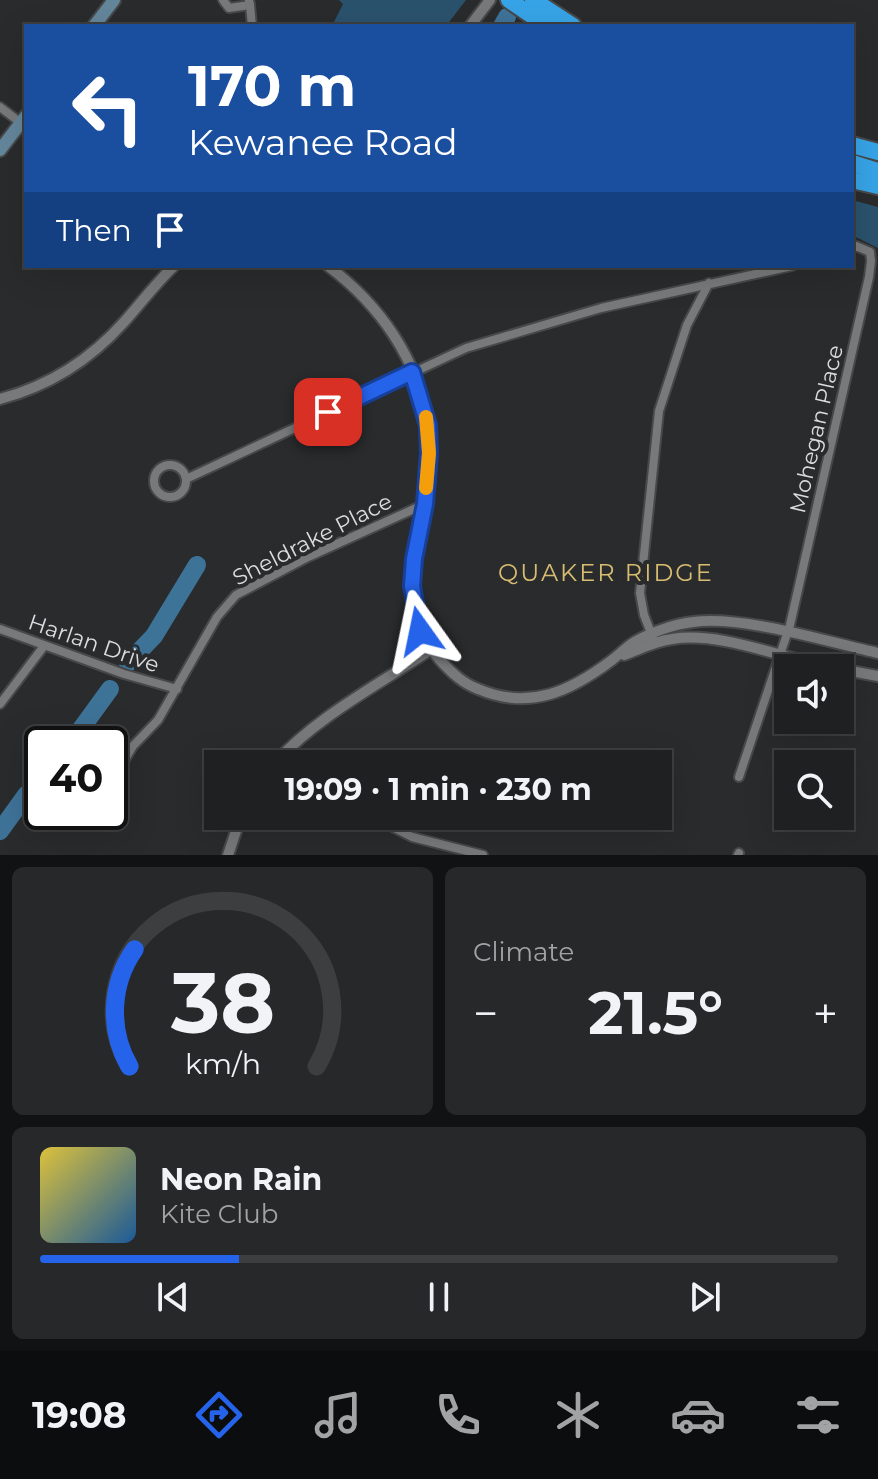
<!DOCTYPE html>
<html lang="en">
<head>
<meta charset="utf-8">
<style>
  :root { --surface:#1f2022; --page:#27282a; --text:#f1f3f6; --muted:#a1a3a5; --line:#3c3e40; --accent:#2563eb }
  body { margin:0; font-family:Montserrat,sans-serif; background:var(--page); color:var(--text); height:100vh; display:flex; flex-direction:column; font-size:30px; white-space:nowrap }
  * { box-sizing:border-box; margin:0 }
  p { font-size:26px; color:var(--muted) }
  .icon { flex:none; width:44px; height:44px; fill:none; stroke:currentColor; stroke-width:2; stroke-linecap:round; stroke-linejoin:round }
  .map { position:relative; height:855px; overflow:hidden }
  .drawer { display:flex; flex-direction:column; gap:12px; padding:12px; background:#111213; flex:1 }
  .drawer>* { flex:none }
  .hud { position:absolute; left:24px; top:24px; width:830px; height:244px; border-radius:0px; box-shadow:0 8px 32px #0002,0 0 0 2px var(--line); background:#1a4fa0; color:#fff; overflow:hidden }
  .buttons { position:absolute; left:774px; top:654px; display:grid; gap:16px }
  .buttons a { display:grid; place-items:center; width:80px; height:80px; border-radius:0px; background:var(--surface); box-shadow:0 8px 32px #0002,0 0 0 2px var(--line); font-size:40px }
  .speed { position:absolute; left:24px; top:726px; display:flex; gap:16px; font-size:40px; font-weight:700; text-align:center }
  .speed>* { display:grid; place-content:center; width:104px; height:104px; border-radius:50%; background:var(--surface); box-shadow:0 8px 32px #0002,0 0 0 2px var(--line); line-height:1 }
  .speed .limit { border:4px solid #111; border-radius:12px; background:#fff; color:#111 }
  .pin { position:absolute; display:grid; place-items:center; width:68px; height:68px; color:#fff; margin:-34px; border-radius:16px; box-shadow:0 4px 12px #0006 }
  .me { position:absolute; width:88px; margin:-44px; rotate:348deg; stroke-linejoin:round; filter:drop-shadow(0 0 6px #0008) }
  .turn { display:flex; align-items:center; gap:28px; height:168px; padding:0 32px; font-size:36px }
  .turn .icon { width:104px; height:104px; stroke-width:2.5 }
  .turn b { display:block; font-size:56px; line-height:68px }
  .then { display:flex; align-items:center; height:76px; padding:0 32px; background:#0003; gap:16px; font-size:30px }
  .big { font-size:60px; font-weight:700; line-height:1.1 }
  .drawer .card { flex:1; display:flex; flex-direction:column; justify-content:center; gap:12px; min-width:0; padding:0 28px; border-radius:12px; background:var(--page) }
  .drawer .dial { align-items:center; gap:0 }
  .dial svg { height:208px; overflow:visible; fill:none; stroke:var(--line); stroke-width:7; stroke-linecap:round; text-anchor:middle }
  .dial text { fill:var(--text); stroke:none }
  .song { display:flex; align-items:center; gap:24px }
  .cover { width:96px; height:96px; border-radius:12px; background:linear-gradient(135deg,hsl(50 70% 55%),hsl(210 70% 35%)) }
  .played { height:8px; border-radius:4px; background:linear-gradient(90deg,var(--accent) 25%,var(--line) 25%) }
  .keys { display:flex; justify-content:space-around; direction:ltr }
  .heat { display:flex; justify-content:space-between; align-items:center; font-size:44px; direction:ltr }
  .drawer .tiles { flex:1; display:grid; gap:12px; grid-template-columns:1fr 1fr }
  .card:last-child { grid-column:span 2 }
  .trip { position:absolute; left:204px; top:750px; width:468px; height:80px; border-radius:0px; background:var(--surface); box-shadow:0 8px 32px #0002,0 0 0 2px var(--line); font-weight:700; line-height:80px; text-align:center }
  .tabs { display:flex; height:128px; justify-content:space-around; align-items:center; background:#0c0d0e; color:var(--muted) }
  .tabs .icon { width:56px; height:56px }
  .tabs .active { color:var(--accent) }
  .tabs b { font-size:36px; color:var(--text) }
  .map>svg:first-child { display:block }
  .green { fill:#2b526d }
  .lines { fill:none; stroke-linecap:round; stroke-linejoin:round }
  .river { stroke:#3e7398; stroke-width:18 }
  .minor-casing { stroke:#464849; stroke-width:12 }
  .tertiary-casing { stroke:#464849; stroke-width:14 }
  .secondary-casing { stroke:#464849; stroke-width:16 }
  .motorway-casing { stroke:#464849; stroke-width:20 }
  .minor { stroke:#77797b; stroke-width:8 }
  .tertiary { stroke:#77797b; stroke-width:10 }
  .secondary { stroke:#64869b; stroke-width:12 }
  .motorway { stroke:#37a4e7; stroke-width:16 }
  .route-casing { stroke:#184099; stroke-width:20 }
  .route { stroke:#2563eb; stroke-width:14 }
  .slow { stroke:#f59e0b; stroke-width:14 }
  .labels { text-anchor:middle; stroke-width:8; stroke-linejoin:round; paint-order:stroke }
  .street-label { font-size:22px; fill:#dbdcde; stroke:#292b2d }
  .neighbourhood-label { font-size:24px; letter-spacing:2px; fill:#d8bd71; stroke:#292b2d }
</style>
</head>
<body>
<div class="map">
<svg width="878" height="855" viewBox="0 0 878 855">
  <rect width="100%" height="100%" fill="#292b2d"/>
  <!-- green -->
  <g class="green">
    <path d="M 339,0 L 466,0 L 446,26 L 332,26 L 343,4 Z"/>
    <path d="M 852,200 L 878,207 L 878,248 L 852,235 Z"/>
  </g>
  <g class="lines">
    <!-- river -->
    <g class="river">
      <path d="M 502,26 L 507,17"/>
      <path d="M 128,663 L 154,636 L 197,565"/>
      <path d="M 70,744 L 110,689"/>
      <path d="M 0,831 L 26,795 L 42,780"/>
    </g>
    <!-- minor casing -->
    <g class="minor-casing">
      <g id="minor">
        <path d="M 223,0 L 229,8 L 250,5 L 249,0"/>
        <path d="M 250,5 L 252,26"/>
        <path d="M 0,107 L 21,123"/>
        <circle cx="170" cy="481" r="16"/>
        <path d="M 186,479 L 466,348 L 601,308 L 792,266"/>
        <path d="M 0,629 L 124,674 L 177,689"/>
        <path d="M 653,638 L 644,615 L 640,593 L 659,411 L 687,325 L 709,283"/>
        <path d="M 0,704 L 44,646"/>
        <path d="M 287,750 L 302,764"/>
        <path d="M 117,773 L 133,746 L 158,720 L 217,617 L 236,595 L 308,557 L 425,504"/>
        <path d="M 739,777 L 790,625 L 869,277 L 871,261 L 870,252 L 856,246 L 852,248"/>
        <path d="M 371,816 L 412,837 L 483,855"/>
        <path d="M 738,855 L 739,853"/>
      </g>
    </g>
    <!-- tertiary casing -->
    <g class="tertiary-casing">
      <g id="tertiary">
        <path d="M 470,26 L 490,0"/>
        <path d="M 328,266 C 380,305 419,360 428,426 C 432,457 428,492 422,523 C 413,571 403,620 440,660 C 451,672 462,683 478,689 C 530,711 571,691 612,660 C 620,654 627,646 636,641 C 652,632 675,624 693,622 C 742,615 828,642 878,653"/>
        <path d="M 0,399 C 49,386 91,359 124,322 C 141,303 156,283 174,266"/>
        <path d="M 624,655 C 640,649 655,641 672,639 C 722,631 783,659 833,668"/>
        <path d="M 840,669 L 878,676"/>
        <path d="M 274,764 C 316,717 378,685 430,650"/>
        <path d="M 228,855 L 241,816"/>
      </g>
    </g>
    <!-- secondary casing -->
    <g class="secondary-casing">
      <g id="secondary">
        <path d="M 94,26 L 114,0"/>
        <path d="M 0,150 L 26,116"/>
      </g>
    </g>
    <!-- motorway casing -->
    <g class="motorway-casing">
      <g id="motorway">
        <path d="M 509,0 L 547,26"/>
        <path d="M 533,0 L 573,26"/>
        <path d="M 852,145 L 878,152"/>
        <path d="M 852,163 L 878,171"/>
        <path d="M 852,180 L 878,186"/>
      </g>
    </g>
    <!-- minor -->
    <use href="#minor" class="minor"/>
    <!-- tertiary -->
    <use href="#tertiary" class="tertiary"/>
    <!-- secondary -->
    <use href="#secondary" class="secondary"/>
    <!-- motorway -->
    <use href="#motorway" class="motorway"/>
  </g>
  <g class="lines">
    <!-- route casing -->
    <g class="route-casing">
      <path id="route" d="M 328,412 L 412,372 L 428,425 L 429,453 L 425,504 L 414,559 L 412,586 L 420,631"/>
    </g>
    <!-- route -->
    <use href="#route" class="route"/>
    <!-- slow -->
    <path class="slow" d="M 426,417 L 429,453 L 426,488"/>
  </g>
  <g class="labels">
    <!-- street labels -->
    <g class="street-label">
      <text transform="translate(816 429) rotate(-77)" y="8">Mohegan Place</text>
      <text transform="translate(312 539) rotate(-27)" y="8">Sheldrake Place</text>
      <text transform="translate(94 643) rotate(19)" y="8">Harlan Drive</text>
    </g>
    <!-- neighbourhood labels -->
    <g class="neighbourhood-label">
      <text x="606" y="581">QUAKER RIDGE</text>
    </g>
  </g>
</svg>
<div class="buttons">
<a><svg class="icon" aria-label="sound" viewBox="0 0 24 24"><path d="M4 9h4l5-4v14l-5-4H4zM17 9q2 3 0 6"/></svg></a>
<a><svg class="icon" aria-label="search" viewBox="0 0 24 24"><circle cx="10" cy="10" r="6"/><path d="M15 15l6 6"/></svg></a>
</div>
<div class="speed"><div class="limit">40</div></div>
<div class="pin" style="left:328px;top:412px;background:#d93025"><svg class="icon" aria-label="arrive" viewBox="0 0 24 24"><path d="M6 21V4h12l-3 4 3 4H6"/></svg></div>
<svg class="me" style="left:420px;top:631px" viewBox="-20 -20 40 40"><path d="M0-17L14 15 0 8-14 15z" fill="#2563eb" stroke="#fff" stroke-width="4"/></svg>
<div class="trip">19:09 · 1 min · 230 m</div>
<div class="hud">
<div class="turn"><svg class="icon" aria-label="left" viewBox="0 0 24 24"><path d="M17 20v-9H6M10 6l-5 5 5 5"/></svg><div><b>170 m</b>Kewanee Road</div></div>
<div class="then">Then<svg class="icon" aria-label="arrive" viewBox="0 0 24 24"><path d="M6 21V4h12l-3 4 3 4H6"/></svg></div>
</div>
</div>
<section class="drawer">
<div class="tiles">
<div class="card dial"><svg viewBox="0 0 100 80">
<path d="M14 69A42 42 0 1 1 86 69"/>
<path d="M14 69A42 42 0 0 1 16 24" stroke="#2563eb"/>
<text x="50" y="56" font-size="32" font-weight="700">38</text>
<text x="50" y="72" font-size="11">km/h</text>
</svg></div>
<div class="card"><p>Climate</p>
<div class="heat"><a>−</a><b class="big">21.5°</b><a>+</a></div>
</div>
<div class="card">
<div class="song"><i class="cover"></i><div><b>Neon Rain</b><p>Kite Club</p></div></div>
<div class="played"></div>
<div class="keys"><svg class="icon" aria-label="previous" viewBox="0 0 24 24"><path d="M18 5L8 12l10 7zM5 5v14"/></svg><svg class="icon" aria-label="pause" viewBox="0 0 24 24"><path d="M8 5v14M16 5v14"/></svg><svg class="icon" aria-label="next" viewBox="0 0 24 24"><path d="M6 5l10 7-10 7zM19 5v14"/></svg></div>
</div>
</div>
</section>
<nav class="tabs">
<b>19:08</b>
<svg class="icon active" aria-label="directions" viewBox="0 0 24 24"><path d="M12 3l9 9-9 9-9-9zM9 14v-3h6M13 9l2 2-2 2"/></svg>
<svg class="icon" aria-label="music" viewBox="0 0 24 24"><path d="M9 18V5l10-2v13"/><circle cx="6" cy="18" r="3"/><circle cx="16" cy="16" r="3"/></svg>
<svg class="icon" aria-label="phone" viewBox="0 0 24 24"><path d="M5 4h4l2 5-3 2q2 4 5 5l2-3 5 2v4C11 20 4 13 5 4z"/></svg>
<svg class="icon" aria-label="climate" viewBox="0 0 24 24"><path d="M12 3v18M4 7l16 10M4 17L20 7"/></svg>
<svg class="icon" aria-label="car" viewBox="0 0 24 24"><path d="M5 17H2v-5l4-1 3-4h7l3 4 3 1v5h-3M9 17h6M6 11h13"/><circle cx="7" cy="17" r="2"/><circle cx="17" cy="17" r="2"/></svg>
<svg class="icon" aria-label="filters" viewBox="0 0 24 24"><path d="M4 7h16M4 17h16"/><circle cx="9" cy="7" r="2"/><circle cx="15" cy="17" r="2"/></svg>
</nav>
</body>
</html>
